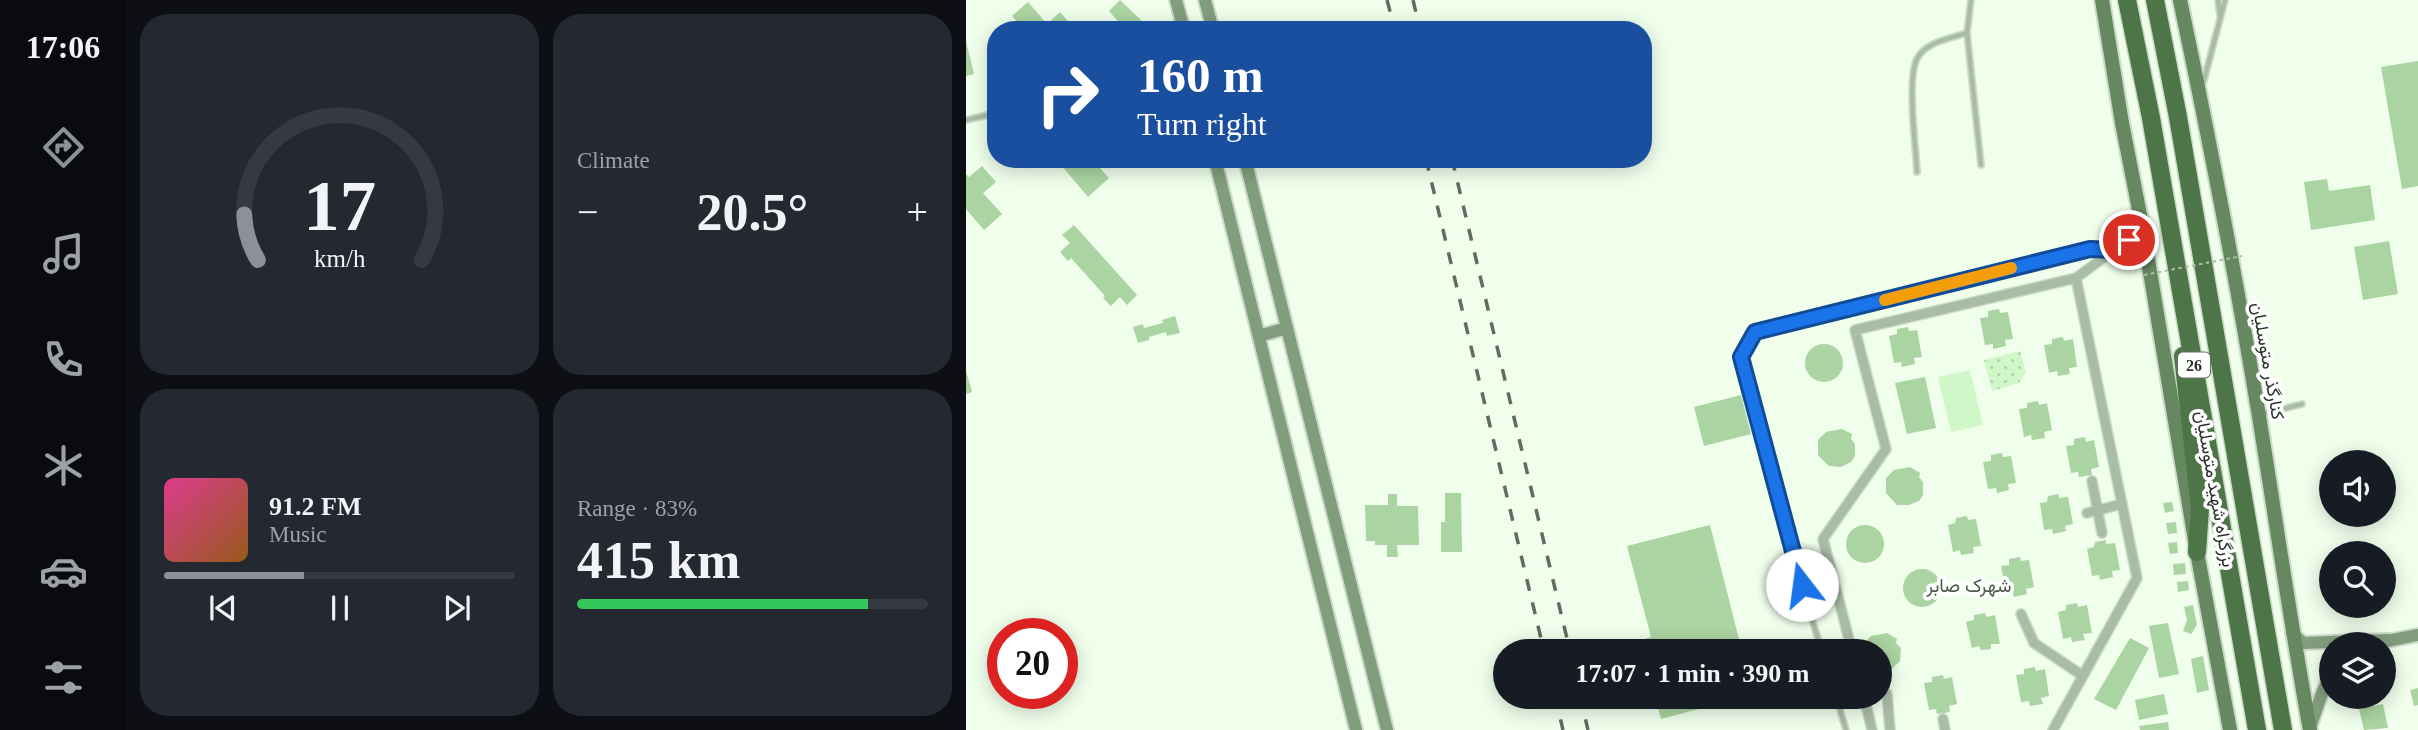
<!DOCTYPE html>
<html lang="en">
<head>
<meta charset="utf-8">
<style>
  :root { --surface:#171b24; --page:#242831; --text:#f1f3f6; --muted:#9ea1a6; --line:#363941; --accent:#8c9099 }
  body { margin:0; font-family:"Times New Roman",Vazirmatn,serif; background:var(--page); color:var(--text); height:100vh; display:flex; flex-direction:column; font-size:26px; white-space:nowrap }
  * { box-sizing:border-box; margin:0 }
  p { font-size:23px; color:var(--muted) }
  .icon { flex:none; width:38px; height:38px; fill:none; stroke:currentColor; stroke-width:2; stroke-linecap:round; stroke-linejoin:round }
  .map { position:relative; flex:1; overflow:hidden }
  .side { display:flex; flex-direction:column; gap:14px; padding:14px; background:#0d0f14; width:840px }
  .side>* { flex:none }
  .hud { position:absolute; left:21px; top:21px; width:665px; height:147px; border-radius:28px; box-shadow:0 4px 18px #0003; background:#1a4fa0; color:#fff; overflow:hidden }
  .controls { position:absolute; left:1353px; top:450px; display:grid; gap:14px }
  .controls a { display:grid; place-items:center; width:77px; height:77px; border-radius:50%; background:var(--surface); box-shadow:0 4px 18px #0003; font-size:35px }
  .speed { position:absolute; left:21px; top:618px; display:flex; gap:14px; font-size:35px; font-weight:700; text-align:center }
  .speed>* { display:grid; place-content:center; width:91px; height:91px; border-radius:50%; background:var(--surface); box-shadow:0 4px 18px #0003; line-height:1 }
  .speed .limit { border:10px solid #d22; background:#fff; color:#111 }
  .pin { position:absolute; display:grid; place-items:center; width:60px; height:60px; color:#fff; margin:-30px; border:4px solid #fff; border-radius:50%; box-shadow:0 2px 7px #0007 }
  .me { position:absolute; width:77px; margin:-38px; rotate:345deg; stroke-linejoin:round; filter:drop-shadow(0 0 5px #0008) }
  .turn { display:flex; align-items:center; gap:24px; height:147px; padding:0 35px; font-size:32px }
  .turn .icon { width:91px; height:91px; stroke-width:2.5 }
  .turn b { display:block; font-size:49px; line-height:60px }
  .big { font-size:52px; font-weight:700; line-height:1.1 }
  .side .tile { flex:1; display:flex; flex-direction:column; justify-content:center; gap:10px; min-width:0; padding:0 24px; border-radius:28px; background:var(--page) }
  .side .dial { align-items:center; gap:0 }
  .dial svg { height:182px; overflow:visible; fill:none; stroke:var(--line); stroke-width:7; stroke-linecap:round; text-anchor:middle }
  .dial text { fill:var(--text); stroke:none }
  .song { display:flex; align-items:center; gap:21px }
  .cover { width:84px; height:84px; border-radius:10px; background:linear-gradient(135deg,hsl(330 70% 55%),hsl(30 70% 35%)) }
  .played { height:7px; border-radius:4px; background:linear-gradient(90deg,var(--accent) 40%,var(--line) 40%) }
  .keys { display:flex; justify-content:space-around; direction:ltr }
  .heat { display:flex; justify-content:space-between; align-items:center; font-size:38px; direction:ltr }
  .charge { height:10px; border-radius:5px; background:linear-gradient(90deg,#34c759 83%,var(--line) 0) }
  .side .tiles { flex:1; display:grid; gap:14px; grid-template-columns:repeat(2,1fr) }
  .trip { position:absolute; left:527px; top:639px; width:399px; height:70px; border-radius:35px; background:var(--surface); box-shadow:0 4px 18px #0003; font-weight:700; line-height:70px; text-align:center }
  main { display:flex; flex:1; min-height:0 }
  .tabs { display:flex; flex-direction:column; width:126px; justify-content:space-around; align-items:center; background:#090b0e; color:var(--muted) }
  .tabs .icon { width:49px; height:49px }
  .tabs .current { color:var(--accent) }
  .tabs b { font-size:32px; color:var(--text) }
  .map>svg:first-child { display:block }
  .grass { fill:#cff7c7 }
  .park { fill:url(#park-dots) }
  .building { fill:#aad4a1 }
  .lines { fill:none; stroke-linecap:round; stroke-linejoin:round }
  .lane-casing { stroke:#ccdac9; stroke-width:8 }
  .street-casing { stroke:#ccdac9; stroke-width:12 }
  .secondary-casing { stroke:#ccdac9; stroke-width:16 }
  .primary-casing { stroke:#ccdac9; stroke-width:18 }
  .highway-casing { stroke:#ccdac9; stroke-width:21 }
  .lane { stroke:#a9bca5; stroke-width:4.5 }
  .street { stroke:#a9bca5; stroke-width:9 }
  .secondary { stroke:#829d7d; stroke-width:12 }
  .primary { stroke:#668860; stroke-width:14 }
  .highway { stroke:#4e7547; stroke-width:18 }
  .rail { stroke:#636b61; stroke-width:3.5; stroke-dasharray:12 12; stroke-linecap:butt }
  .path-bridge { stroke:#afbcad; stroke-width:2; stroke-dasharray:3.5 3.5; stroke-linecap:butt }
  .route-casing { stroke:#114b97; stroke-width:18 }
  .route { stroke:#1a73e8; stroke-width:12 }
  .slow { stroke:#f59e0b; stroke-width:12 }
  .labels { text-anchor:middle; stroke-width:7; stroke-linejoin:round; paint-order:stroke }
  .shield { fill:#fff; stroke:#6b6f6a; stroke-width:2 }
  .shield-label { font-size:16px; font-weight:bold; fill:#2b312a }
  .street-label { font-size:18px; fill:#2b312a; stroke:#fff }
  .neighbourhood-label { font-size:19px; fill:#4c5949; stroke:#fff }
</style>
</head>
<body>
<main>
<nav class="tabs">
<b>17:06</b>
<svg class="icon current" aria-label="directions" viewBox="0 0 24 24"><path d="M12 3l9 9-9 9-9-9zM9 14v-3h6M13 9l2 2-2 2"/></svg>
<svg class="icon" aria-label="music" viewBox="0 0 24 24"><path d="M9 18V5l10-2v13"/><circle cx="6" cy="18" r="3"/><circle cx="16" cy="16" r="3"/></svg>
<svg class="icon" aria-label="phone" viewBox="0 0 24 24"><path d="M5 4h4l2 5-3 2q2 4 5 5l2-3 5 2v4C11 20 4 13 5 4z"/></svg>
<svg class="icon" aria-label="climate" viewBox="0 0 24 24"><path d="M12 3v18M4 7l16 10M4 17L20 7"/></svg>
<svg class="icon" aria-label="car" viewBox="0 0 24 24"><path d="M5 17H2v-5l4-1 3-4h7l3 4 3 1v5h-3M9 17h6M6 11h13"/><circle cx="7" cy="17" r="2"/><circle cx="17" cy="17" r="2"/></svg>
<svg class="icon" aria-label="filters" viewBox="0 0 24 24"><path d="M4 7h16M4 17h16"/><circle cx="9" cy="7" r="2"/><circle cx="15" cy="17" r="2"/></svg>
</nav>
<section class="side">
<div class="tiles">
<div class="tile dial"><svg viewBox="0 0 100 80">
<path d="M14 69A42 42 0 1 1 86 69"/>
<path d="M14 69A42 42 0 0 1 8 49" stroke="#8c9099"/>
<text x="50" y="56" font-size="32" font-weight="700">17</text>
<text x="50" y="72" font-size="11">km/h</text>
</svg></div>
<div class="tile"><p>Climate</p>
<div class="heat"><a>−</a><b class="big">20.5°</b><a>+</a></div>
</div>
<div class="tile">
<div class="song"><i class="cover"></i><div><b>91.2 FM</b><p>Music</p></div></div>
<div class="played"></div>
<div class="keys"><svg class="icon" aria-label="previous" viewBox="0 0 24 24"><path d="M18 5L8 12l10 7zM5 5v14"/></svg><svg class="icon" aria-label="pause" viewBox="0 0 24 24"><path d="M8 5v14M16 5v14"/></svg><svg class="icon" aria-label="next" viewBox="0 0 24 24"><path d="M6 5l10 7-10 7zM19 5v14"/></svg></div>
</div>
<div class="tile"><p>Range · 83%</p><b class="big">415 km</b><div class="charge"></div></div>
</div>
</section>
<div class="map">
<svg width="1452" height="730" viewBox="0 0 1452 730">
  <defs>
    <pattern id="park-dots" width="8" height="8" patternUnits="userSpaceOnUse" patternTransform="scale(1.75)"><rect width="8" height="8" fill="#cff7c7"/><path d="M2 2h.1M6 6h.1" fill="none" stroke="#b2d4ab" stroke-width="1.8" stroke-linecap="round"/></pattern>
  </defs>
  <rect width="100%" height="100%" fill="#efffec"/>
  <!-- grass -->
  <path class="grass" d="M 1004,370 L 1017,425 L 985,432 L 972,377 Z"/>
  <!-- park -->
  <path class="park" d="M 1054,351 L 1060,372 L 1053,383 L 1026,391 L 1018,360 Z"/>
  <!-- building -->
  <g class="building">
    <path d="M 154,0 L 180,25 L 175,30 L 160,30 L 143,11 Z"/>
    <path d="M 62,2 L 81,24 L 94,12 L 106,26 L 102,30 L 58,30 L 46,16 Z"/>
    <path d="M 0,41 L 8,74 L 0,76 Z"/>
    <path d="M 1452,61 L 1452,186 L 1436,189 L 1415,67 Z"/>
    <path d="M 90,159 L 126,159 L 143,178 L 122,197 Z"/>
    <path d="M 128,159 L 143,159 L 135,167 Z"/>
    <path d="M 16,166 L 30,182 L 17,193 L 36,214 L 18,230 L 0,209 L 0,174 L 3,177 Z"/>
    <path d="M 1361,179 L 1363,191 L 1404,185 L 1409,220 L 1345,230 L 1338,182 Z"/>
    <path d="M 108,225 L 171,295 L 161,305 L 154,297 L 145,306 L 137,298 L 139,296 L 105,258 L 102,261 L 94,252 L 104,243 L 96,235 Z"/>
    <path d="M 1423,241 L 1432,294 L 1397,300 L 1388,247 Z"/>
    <path d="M 1033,309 L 1034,313 L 1042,312 L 1047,339 L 1039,340 L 1040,346 L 1027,349 L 1027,344 L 1019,345 L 1014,318 L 1022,317 L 1022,311 Z"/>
    <path d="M 209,316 L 214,333 L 201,336 L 200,332 L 183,337 L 183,340 L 172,343 L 167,327 L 177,324 L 178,328 L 197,323 L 196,320 Z"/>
    <path d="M 942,327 L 943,331 L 951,330 L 956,357 L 948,358 L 949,364 L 936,367 L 935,362 L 928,363 L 923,336 L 931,334 L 931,329 Z"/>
    <path d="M 1097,337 L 1098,341 L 1107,339 L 1111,367 L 1103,368 L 1104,374 L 1092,376 L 1091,371 L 1083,373 L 1078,345 L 1086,344 L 1086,339 Z"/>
    <circle cx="858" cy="363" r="19"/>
    <path d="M 0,371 L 6,392 L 0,394 Z"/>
    <path d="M 959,377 L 970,428 L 941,434 L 929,383 Z"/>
    <path d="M 775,395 L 785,434 L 738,446 L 728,407 Z"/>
    <path d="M 1072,401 L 1073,405 L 1081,403 L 1086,430 L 1078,432 L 1079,438 L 1066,440 L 1065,435 L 1058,437 L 1053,409 L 1061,408 L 1061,403 Z"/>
    <path d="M 876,429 L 886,434 L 885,439 L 889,444 L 889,456 L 885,462 L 875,467 L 863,466 L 852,455 L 852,440 L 860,432 Z"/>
    <path d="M 1119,437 L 1120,442 L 1128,440 L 1133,467 L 1125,469 L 1126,475 L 1113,477 L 1112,472 L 1105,473 L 1100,446 L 1108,445 L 1108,439 Z"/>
    <path d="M 1036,453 L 1037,457 L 1045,456 L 1050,483 L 1042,484 L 1043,490 L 1031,493 L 1030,488 L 1022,489 L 1017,462 L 1025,461 L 1025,455 Z"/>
    <path d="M 944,467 L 954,473 L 953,477 L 957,482 L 957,495 L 953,501 L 943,505 L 931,505 L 920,493 L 920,478 L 928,470 Z"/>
    <path d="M 479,493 L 495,493 L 496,552 L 475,552 L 475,522 L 479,522 Z"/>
    <path d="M 422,494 L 431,494 L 431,506 L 452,506 L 453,545 L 431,545 L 432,557 L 421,557 L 421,545 L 409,545 L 409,541 L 400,541 L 399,505 L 422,505 Z"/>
    <path d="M 1093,494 L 1093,498 L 1102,497 L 1107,524 L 1099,526 L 1100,531 L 1087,534 L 1086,529 L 1078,530 L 1074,503 L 1081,502 L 1082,496 Z"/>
    <path d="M 1206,502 L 1208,511 L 1199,513 L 1197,503 Z"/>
    <path d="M 1001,516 L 1002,520 L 1010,519 L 1015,546 L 1007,547 L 1008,553 L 995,555 L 994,550 L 987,552 L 982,525 L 989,523 L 990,518 Z"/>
    <path d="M 1210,522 L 1211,533 L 1202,534 L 1200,523 Z"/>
    <circle cx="899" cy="544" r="19"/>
    <path d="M 744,525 L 776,651 L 677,651 L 674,640 L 685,637 L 661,546 Z"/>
    <path d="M 1140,540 L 1140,544 L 1149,543 L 1154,570 L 1146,571 L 1147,577 L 1134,580 L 1133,575 L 1126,576 L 1121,549 L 1128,547 L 1129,542 Z"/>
    <path d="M 1211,542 L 1212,553 L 1204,554 L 1202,543 Z"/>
    <path d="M 1054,557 L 1055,561 L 1063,560 L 1068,587 L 1060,589 L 1061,594 L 1048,597 L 1047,592 L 1040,593 L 1035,566 L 1043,565 L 1043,559 Z"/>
    <path d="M 1219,563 L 1220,574 L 1208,575 L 1207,564 Z"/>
    <circle cx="956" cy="588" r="19"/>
    <path d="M 1222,581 L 1223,590 L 1212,592 L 1211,582 Z"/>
    <path d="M 1111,603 L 1112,607 L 1121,605 L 1126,633 L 1117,634 L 1119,640 L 1106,642 L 1105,637 L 1097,639 L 1092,612 L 1100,610 L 1100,605 Z"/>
    <path d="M 1227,605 L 1231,625 L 1225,634 L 1217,631 L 1221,620 L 1218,607 Z"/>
    <path d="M 1019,613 L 1020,617 L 1029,615 L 1034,644 L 1025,644 L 1025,649 L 1015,650 L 1013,646 L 1006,648 L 1000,622 L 1008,620 L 1008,615 Z"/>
    <path d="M 1202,623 L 1213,674 L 1193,678 L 1183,626 Z"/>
    <path d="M 921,633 L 931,639 L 930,643 L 935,648 L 934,661 L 926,669 L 914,671 L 914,651 L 896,651 L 897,644 L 905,636 Z"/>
    <path d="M 1164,638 L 1183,648 L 1150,710 L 1128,699 Z"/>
    <path d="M 1237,656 L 1243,690 L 1231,693 L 1225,659 Z"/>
    <path d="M 1069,667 L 1070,671 L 1079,669 L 1083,696 L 1075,698 L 1077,704 L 1064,706 L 1063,701 L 1055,702 L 1050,675 L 1058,674 L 1058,669 Z"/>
    <path d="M 977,675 L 978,679 L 986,677 L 991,704 L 983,706 L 984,712 L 971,714 L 970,709 L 963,710 L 958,683 L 966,682 L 966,677 Z"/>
    <path d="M 1452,688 L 1452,705 L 1448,706 L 1444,690 Z"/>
    <path d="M 1198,694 L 1202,714 L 1173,720 L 1169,700 Z"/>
    <path d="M 689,696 L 778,696 L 778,697 L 695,719 Z"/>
    <path d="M 1417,704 L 1422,728 L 1398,730 L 1393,709 Z"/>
    <path d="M 1202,722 L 1203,730 L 1174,730 L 1173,726 Z"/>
  </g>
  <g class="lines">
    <!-- lane casing -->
    <g class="lane-casing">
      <g id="lane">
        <path d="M 1005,0 L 1001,33 L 1015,165"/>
        <path d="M 1252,0 L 1254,15"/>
        <path d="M 1237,84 L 1259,0"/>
        <path d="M 0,120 L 30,113"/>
        <path d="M 951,172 C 950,148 940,75 952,57 C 961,42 985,38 1001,33"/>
        <path d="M 1297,414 L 1336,404"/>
        <path d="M 856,651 L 843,610 L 775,357 L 789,332 L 1124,249 L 1148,250 L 1174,232"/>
        <path d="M 870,696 L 880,730"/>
      </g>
    </g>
    <!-- street casing -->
    <g class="street-casing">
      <g id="street">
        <path d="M 1126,481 L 1136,533"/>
        <path d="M 1121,513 L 1156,504"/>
        <path d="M 1055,614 L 1068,643 L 1117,676"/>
        <path d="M 886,651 L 857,539 L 920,449 L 889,330 L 1110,278 L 1148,250"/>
        <path d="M 921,694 L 924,730"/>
        <path d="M 898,696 L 906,730"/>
        <path d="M 977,719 L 979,730"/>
        <path d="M 1087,730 L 1171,578 L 1110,278"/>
      </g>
    </g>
    <!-- secondary casing -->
    <g class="secondary-casing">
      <g id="secondary">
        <path d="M 210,0 L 218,30"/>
        <path d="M 239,0 L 247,30"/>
        <path d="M 249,159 L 390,730"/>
        <path d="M 279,159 L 421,730"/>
        <path d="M 293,336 L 321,328"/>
        <path d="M 1326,633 L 1337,643 L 1421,640"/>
        <path d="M 1416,642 L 1452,635"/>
        <path d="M 1344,728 L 1355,696 L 1365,673"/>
      </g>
    </g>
    <!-- primary casing -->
    <g class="primary-casing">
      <g id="primary">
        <path d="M 1136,0 L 1156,123 L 1177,230 L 1231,552 L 1264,730"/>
        <path d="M 1214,0 C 1243,138 1270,277 1293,416 C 1310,521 1325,626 1344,730"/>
      </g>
    </g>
    <!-- highway casing -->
    <g class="highway-casing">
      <g id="highway">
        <path d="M 1161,0 L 1185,118 L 1291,730"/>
        <path d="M 1189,0 L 1212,117 L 1317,730"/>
        <path d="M 1217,356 L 1234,509 L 1231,552"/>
      </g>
    </g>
    <!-- lane -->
    <use href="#lane" class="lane"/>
    <!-- street -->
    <use href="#street" class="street"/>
    <!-- secondary -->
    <use href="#secondary" class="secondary"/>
    <!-- primary -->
    <use href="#primary" class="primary"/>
    <!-- highway -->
    <use href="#highway" class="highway"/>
    <!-- rail -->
    <g class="rail">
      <path d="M 421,0 L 429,30"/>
      <path d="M 447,0 L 454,30"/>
      <path d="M 460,159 L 578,651"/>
      <path d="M 486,159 L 604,651"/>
      <path d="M 589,696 L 597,730"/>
      <path d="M 614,696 L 622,730"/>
    </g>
    <!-- path-bridge -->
    <path class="path-bridge" d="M 1178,275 L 1276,256"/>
  </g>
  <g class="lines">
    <!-- route casing -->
    <g class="route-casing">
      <path id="route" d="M 836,585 L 775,357 L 789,332 L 1124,249 L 1148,250 L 1163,240"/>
    </g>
    <!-- route -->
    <use href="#route" class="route"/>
    <!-- slow -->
    <path class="slow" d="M 919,300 L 1045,268"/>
  </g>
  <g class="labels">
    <!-- shield labels -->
    <rect class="shield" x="1212" y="352.5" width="32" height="25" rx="5"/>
    <g class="shield-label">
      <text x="1228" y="371">26</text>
    </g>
    <!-- street labels -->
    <g class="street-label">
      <text transform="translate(1302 361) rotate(80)" y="6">کنارگذر متوسلیان</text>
      <text transform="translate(1249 489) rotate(80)" y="6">بزرگراه شهید متوسلیان</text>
    </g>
    <!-- neighbourhood labels -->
    <g class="neighbourhood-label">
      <text x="1003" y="592">شهرک صابر</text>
    </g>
  </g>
</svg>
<div class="controls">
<a><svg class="icon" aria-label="sound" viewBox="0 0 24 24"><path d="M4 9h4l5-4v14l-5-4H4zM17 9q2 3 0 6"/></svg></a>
<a><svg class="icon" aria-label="search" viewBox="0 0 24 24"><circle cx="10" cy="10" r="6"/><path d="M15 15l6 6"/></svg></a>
<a><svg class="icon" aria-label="layers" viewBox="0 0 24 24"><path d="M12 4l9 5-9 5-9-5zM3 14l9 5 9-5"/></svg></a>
</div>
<div class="speed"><div class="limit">20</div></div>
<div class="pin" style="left:1163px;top:240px;background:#d93025"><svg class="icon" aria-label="arrive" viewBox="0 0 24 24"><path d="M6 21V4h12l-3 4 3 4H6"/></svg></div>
<svg class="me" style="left:836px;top:585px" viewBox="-20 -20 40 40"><circle r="19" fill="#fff"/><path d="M0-13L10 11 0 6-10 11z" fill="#1a73e8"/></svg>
<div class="trip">17:07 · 1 min · 390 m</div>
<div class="hud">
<div class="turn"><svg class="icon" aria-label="right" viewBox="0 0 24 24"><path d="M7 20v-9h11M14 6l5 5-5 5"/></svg><div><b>160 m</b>Turn right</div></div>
</div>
</div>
</main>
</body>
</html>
